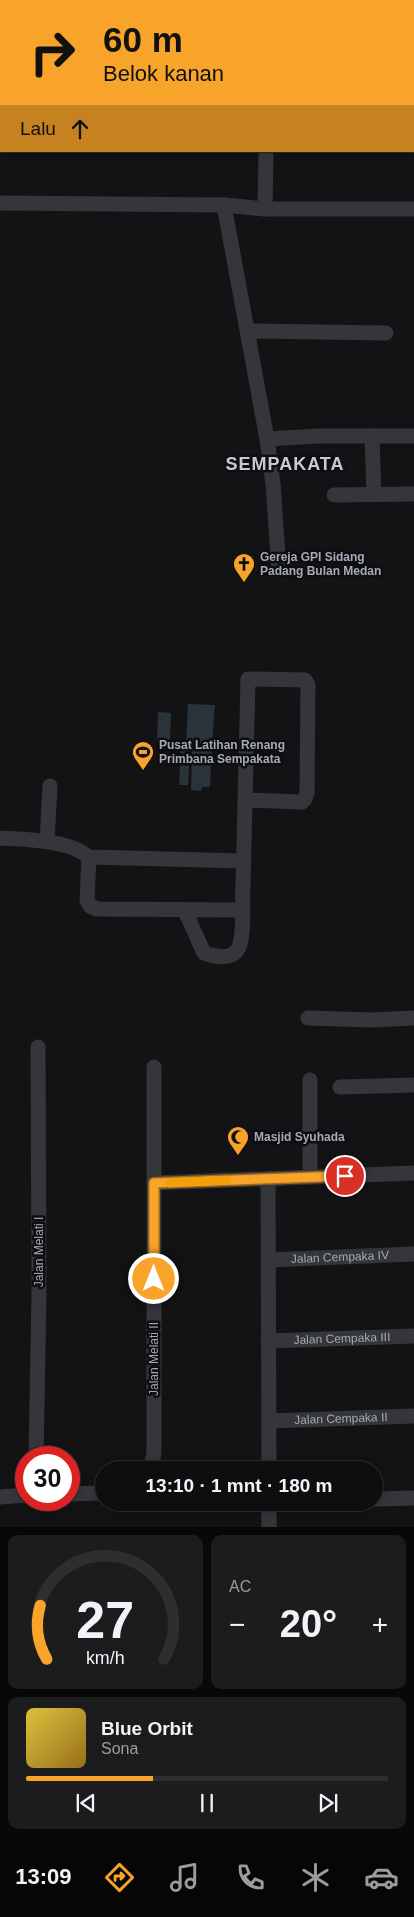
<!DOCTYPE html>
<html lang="id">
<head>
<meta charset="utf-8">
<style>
  :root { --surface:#0e0e10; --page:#1c1c1e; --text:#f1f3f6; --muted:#9b9c9f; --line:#2e2e30; --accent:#f8a329 }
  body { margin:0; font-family:Arial,sans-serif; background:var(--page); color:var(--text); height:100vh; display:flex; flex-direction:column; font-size:19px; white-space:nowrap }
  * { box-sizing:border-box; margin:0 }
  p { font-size:16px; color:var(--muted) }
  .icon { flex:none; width:28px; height:28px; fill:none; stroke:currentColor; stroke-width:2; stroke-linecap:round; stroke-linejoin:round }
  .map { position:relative; height:1527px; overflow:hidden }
  .sheet { display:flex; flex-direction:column; gap:8px; padding:8px; background:#080809; flex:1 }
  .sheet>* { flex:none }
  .hud { position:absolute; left:0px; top:0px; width:415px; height:152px; box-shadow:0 2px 8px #0003,0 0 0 1px var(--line); background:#f8a329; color:#111; overflow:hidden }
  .speed { position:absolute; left:15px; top:1446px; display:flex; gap:10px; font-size:25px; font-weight:700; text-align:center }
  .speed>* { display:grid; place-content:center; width:65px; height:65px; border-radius:50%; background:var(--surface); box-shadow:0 2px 8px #0003,0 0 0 1px var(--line); line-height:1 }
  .speed .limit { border:8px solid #d22; background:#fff; color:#111 }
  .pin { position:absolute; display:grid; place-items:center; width:42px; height:42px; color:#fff; margin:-21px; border:2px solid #fff; border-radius:50%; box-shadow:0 1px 5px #0007 }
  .me { position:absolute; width:55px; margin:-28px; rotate:0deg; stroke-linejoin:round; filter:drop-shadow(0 0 4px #0008) }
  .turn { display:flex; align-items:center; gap:18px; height:105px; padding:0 20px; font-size:22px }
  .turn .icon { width:65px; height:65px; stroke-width:2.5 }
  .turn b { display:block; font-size:35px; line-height:42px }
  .then { display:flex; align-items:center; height:48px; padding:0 20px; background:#0003; gap:10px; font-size:19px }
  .big { font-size:38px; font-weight:600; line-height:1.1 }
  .sheet .widget { flex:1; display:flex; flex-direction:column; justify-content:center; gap:8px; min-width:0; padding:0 18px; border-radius:10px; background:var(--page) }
  .sheet .dial { align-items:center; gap:0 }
  .dial svg { height:130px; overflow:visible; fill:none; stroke:var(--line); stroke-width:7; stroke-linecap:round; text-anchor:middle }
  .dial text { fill:var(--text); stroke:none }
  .song { display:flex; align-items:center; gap:15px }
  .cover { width:60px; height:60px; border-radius:8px; background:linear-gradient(135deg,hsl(50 70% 55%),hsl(40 70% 35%)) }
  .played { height:5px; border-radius:2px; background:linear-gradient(90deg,var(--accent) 35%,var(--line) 35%) }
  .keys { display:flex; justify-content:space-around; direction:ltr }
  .heat { display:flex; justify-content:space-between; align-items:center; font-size:28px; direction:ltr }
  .sheet .tiles { flex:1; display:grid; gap:8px; grid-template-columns:1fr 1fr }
  .widget:last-child { grid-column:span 2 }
  .trip { position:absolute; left:95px; top:1461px; width:288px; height:50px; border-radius:25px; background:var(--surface); box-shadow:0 2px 8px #0003,0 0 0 1px var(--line); font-weight:600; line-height:50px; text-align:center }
  .tabs { display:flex; height:80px; justify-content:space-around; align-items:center; background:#060606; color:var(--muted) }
  .tabs .icon { width:35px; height:35px }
  .tabs .active { color:var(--accent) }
  .tabs b { font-size:22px; color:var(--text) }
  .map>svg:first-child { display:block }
  .water { fill:#293339 }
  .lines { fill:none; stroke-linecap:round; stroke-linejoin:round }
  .minor { stroke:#34363a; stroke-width:15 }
  .route-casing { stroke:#a16a1b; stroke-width:12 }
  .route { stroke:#f8a329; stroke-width:9 }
  .slow { stroke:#f59e0b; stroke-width:9 }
  .labels { text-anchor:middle; stroke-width:5; stroke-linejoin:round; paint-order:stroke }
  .poi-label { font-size:12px; font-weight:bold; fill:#a4abb6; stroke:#0e0e10; text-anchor:start }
  .street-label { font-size:12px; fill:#a4abb6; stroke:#0e0e10 }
  .district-label { font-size:18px; font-weight:bold; letter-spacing:1px; fill:#c5cad2; stroke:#0e0e10 }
</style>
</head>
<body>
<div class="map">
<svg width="414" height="1527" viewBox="0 0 414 1527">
  <rect width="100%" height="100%" fill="#131315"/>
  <!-- water -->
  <g class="water">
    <path d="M 188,704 L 215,705 L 212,745 L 186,743 Z"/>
    <path d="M 158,712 L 171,713 L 170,741 L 157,741 Z"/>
    <path d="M 192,749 L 212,750 L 210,787 L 202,787 L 201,791 L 191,790 Z"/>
    <path d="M 181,750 L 190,750 L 188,785 L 179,785 Z"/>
  </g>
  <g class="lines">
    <!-- minor -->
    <g class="minor">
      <path d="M 64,0 L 64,1"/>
      <path d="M 175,1 L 175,0"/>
      <path d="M 269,1 L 269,0"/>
      <path d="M 0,79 L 1,79"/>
      <path d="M 0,203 L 224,205 L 265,209 L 414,209"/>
      <path d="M 224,205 L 267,439 L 273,484 L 279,570"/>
      <path d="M 265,209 L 266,151"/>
      <path d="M 248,331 L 386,333"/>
      <path d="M 372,436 L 374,494"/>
      <path d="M 267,439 L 319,436 L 414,436"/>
      <path d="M 334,495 L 414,494"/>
      <path d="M 0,838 C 26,840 68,839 89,857 L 243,861"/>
      <path d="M 47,842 L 50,786"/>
      <path d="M 89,857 L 87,900 L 90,906 L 97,909 L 242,910"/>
      <path d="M 185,911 L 204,953 C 214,957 232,960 238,949 C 245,938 242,899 243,885 C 245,816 246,748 248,679 L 305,680 L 308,685 L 307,793 L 305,799 L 302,802 L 245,800"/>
      <path d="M 308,1018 L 372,1020 L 414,1018"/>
      <path d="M 310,1080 L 310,1177"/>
      <path d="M 340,1087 L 414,1085"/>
      <path d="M 268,1179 L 269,1470"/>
      <path d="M 154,1183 L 414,1173"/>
      <path id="s1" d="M 268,1260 L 414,1254"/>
      <path id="s2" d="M 268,1341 L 414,1336"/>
      <path id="s3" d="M 269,1421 L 414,1416"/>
      <path d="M 36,1458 L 39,1292 L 38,1047"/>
      <path d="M 151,1470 L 154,1452 L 154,1067"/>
      <path d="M 69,1494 L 104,1493"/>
      <path d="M 0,1497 L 26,1495"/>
      <path d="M 374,1499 L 414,1498"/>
      <path d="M 269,1502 L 269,1527"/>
    </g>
  </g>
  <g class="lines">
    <!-- route casing -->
    <g class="route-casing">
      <path id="route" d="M 154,1279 L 154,1183 L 345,1176"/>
    </g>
    <!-- route -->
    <use href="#route" class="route"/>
    <!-- slow -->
    <path class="slow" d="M 170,1183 L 227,1180"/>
  </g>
  <!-- icons -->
  <defs>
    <g id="church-pin" transform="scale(1.125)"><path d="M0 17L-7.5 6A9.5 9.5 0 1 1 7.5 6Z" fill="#f8a329" stroke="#0e0e10"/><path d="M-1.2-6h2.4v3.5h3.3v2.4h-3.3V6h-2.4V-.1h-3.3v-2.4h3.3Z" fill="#111"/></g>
    <g id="stadium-pin" transform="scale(1.125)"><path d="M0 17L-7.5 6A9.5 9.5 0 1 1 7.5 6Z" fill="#f8a329" stroke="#0e0e10"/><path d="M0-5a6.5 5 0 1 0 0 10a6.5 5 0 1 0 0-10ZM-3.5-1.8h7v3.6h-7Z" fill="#111"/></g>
    <g id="mosque-pin" transform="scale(1.125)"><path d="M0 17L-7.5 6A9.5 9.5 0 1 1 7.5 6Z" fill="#f8a329" stroke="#0e0e10"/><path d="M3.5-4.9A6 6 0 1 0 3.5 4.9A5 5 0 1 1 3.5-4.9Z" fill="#111"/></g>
  </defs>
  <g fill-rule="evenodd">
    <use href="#church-pin" x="244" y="564"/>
    <use href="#stadium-pin" x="143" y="752"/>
    <use href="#mosque-pin" x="238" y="1137"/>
  </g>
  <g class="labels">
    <!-- poi labels -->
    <g class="poi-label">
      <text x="260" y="561">Gereja GPI Sidang<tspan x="260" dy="14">Padang Bulan Medan</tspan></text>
      <text x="159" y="749">Pusat Latihan Renang<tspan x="159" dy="14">Primbana Sempakata</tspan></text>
      <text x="254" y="1141">Masjid Syuhada</text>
    </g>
    <!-- street labels -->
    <g class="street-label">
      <text transform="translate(39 1252) rotate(-90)" y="4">Jalan Melati I</text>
      <text dy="4" stroke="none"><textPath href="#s1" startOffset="72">Jalan Cempaka IV</textPath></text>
      <text dy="4" stroke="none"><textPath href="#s2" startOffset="74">Jalan Cempaka III</textPath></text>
      <text transform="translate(154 1359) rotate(-90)" y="4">Jalan Melati II</text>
      <text dy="4" stroke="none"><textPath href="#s3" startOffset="72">Jalan Cempaka II</textPath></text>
    </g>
    <!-- district labels -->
    <g class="district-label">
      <text x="285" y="470">SEMPAKATA</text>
    </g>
  </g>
</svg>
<div class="speed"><div class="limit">30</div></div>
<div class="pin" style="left:345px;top:1176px;background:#d93025"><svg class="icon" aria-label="arrive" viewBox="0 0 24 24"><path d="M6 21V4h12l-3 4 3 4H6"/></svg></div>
<svg class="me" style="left:154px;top:1279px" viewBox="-20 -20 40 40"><circle r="17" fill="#f8a329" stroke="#fff" stroke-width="3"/><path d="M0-11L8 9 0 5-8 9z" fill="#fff"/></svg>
<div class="trip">13:10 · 1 mnt · 180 m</div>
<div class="hud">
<div class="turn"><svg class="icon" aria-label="right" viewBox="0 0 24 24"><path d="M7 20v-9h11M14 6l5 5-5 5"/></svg><div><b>60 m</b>Belok kanan</div></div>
<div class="then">Lalu<svg class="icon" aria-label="ahead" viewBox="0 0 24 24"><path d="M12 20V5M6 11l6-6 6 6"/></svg></div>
</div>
</div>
<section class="sheet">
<div class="tiles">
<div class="widget dial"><svg viewBox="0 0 100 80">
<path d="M14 69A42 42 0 1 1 86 69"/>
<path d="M14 69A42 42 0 0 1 10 36" stroke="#f8a329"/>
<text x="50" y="56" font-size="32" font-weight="700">27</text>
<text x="50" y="72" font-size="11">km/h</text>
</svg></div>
<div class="widget"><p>AC</p>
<div class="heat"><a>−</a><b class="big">20°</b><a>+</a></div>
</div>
<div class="widget">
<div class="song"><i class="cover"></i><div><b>Blue Orbit</b><p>Sona</p></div></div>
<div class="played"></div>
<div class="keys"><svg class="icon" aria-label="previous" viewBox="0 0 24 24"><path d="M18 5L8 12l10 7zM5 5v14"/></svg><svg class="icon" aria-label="pause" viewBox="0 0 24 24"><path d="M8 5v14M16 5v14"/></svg><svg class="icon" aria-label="next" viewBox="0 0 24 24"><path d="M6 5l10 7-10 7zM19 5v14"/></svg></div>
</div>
</div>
</section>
<nav class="tabs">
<b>13:09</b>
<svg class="icon active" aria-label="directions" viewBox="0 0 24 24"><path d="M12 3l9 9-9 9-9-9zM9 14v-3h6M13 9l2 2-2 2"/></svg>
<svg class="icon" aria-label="music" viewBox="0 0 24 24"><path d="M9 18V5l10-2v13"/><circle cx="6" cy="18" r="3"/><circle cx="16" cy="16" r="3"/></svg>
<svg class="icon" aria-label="phone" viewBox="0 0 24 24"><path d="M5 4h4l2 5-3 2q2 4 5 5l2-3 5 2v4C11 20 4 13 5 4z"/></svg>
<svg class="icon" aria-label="climate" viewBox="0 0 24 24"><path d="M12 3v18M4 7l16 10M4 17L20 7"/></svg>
<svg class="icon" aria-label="car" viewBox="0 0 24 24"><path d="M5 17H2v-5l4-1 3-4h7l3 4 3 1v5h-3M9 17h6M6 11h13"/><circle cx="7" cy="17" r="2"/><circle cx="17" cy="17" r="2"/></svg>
</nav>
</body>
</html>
